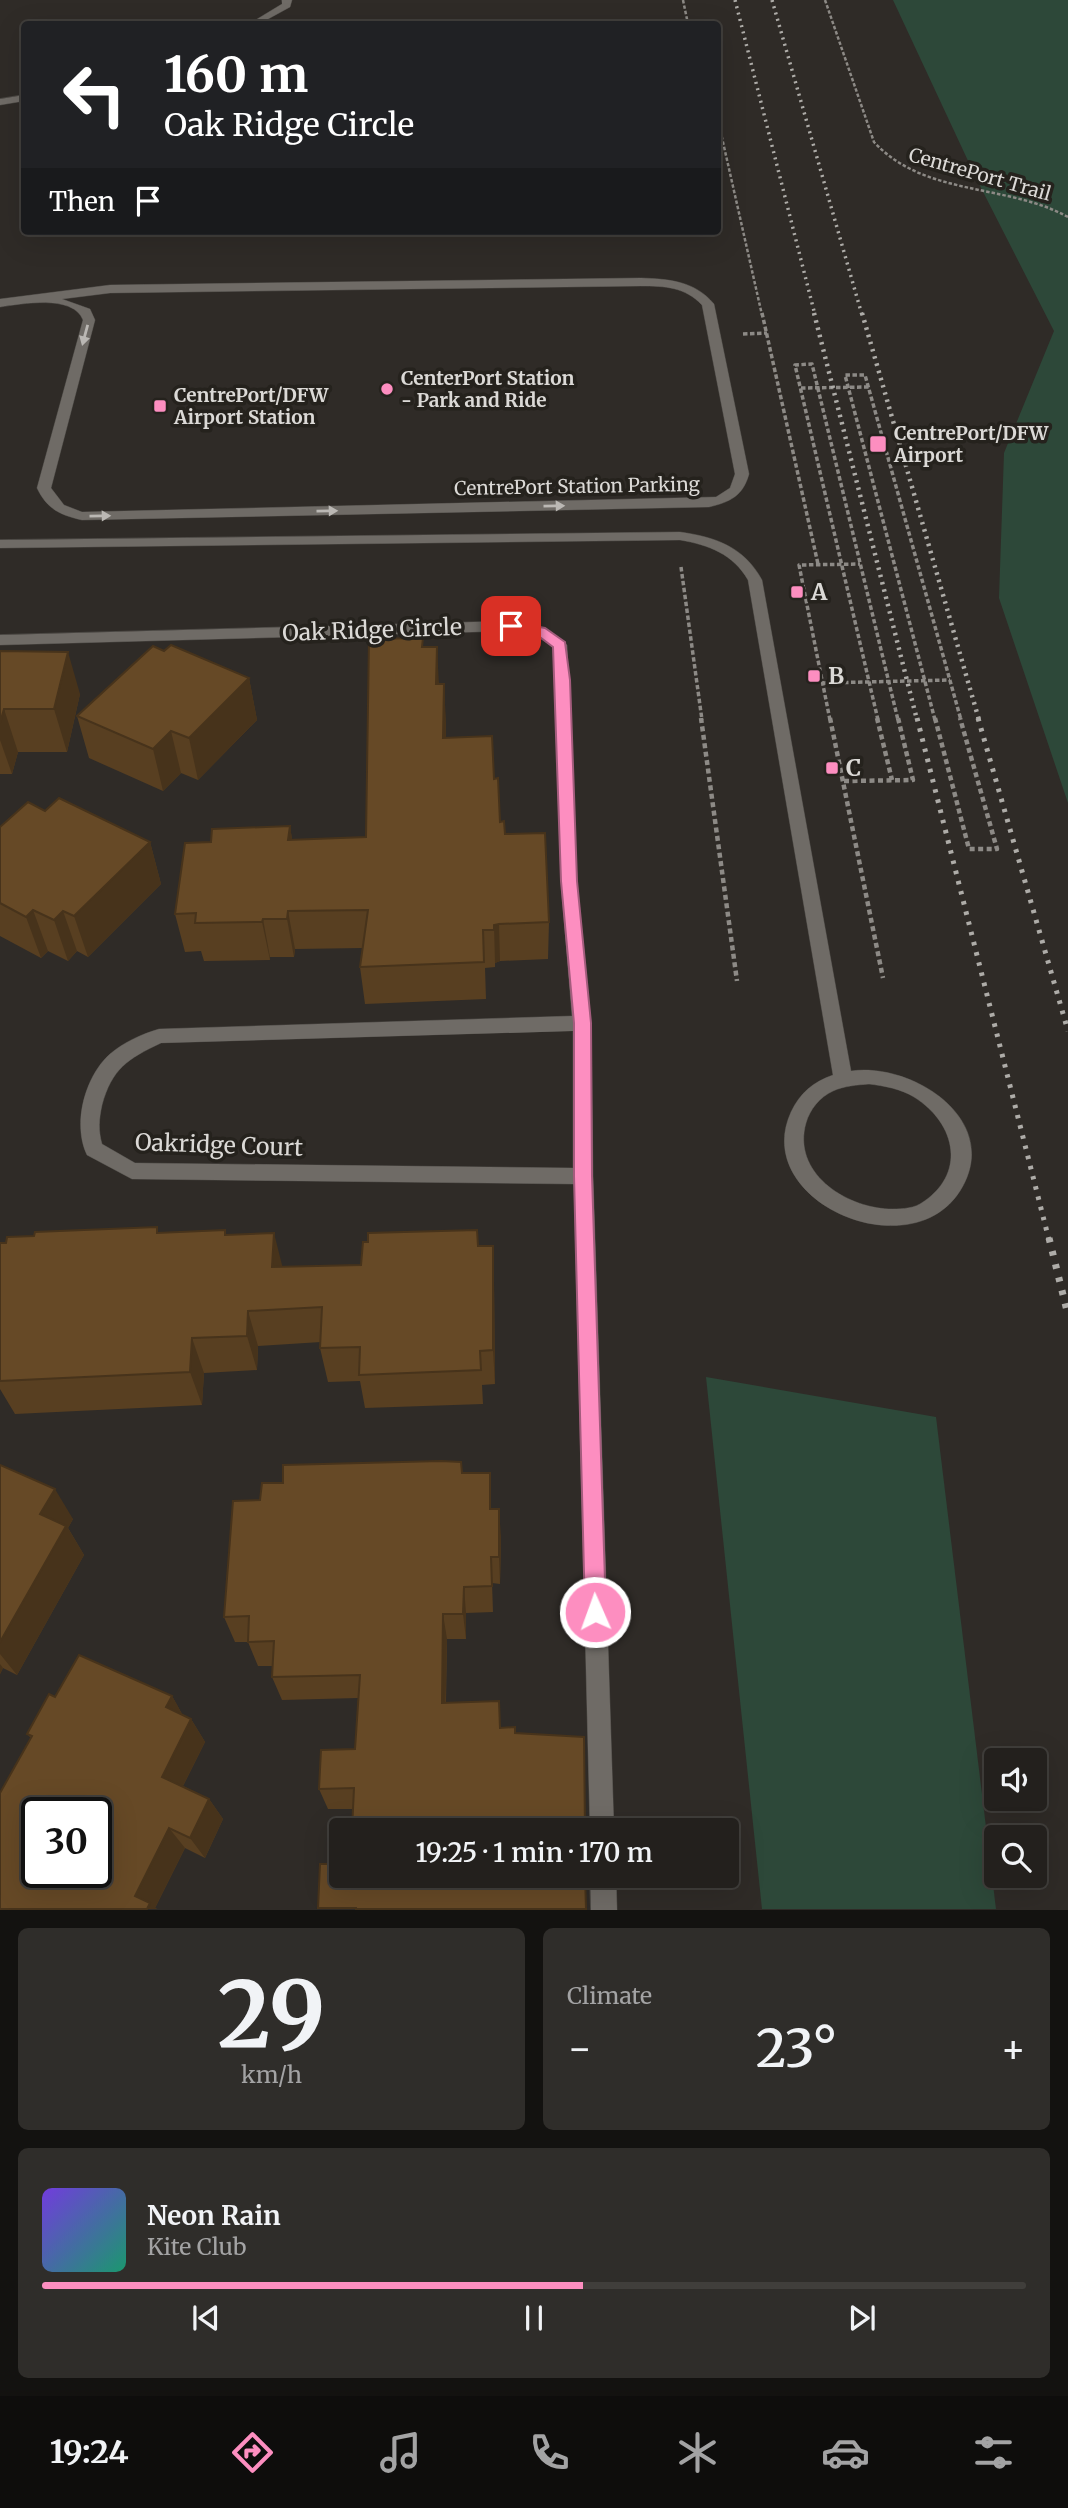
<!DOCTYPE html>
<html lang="en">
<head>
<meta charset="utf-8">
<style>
  :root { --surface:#23201d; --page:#2f2d2a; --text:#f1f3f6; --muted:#a3a3a4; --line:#403e3b; --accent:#fd8ec0 }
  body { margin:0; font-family:Merriweather,serif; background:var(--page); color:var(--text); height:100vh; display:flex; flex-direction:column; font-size:26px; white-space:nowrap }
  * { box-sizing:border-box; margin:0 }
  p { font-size:23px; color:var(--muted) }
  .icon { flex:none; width:38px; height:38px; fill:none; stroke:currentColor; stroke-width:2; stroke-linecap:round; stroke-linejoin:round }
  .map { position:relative; height:1910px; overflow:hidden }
  .drawer { display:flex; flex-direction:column; gap:18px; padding:18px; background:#131210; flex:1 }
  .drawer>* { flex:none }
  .hud { position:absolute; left:21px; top:21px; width:700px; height:214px; border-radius:7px; box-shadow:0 7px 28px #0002,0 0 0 2px var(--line); background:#202124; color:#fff; overflow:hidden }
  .buttons { position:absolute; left:984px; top:1748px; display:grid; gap:14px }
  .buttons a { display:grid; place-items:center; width:63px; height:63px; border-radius:7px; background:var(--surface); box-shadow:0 7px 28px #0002,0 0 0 2px var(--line); font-size:35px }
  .speed { position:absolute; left:21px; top:1797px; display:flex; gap:14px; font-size:35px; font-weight:700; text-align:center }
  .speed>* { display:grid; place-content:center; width:91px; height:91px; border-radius:50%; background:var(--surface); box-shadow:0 7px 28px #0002,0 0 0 2px var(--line); line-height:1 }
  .speed .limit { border:4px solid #111; border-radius:10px; background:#fff; color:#111 }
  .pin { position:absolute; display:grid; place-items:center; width:60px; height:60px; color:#fff; margin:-30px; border-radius:14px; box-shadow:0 4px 10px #0006 }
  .me { position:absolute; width:77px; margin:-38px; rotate:358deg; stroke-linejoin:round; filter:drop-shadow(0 0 5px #0008) }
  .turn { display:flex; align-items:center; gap:24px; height:147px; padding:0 28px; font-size:32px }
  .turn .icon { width:91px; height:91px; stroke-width:2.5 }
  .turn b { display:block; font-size:49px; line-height:60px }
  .then { display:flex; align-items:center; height:66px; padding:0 28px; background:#0003; gap:14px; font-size:26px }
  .big { font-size:52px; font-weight:600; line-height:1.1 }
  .drawer .widget { flex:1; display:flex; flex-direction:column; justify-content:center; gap:10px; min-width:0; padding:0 24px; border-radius:10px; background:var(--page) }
  .drawer .dial { align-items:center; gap:0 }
  .dial b { font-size:91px; line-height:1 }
  .song { display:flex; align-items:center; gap:21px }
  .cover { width:84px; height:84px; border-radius:10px; background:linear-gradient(135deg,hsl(260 70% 55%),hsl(160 70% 35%)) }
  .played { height:7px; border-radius:4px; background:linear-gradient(90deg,var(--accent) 55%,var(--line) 55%) }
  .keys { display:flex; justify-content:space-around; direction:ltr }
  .heat { display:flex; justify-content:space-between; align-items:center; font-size:38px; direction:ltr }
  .drawer .tiles { flex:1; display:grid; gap:18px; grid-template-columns:1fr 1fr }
  .widget:last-child { grid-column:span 2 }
  .trip { position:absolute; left:329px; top:1818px; width:410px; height:70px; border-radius:7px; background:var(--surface); box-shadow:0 7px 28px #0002,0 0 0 2px var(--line); font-weight:600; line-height:70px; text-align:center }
  .dock { display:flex; height:112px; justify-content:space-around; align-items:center; background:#0e0d0c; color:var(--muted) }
  .dock .icon { width:49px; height:49px }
  .dock .selected { color:var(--accent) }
  .dock b { font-size:32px; color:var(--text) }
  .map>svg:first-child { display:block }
  .green { fill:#2d4839 }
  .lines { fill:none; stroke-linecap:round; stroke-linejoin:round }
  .lane-casing { stroke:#4a4743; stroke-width:1 }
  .street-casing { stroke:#4a4743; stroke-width:1 }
  .path-far2 { stroke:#8d8a86; stroke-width:2.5; stroke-dasharray:3.5 2; stroke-linecap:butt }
  .path-far1 { stroke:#8d8a86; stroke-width:3.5; stroke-dasharray:4.5 2.5; stroke-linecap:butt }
  .path { stroke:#8d8a86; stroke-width:4.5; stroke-dasharray:5 3.5; stroke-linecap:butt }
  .lane { fill:#6f6b66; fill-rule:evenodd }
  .street { fill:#6f6b66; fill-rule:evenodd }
  .rail-far3 { stroke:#aeaca8; stroke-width:3.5; stroke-dasharray:2 4.5; stroke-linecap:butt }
  .rail-far2 { stroke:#aeaca8; stroke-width:4.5; stroke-dasharray:2.5 5; stroke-linecap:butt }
  .rail-far1 { stroke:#aeaca8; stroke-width:5; stroke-dasharray:3.5 7; stroke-linecap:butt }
  .rail { stroke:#aeaca8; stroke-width:7; stroke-dasharray:4.5 9; stroke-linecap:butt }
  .wall { fill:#583f21 }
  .shaded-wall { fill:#47331b }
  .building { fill:#664926; stroke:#47331b; stroke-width:2; fill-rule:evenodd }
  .oneway { fill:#bbb8b4 }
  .route { fill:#fd8ec0; stroke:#a45c7d; stroke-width:2 }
  .poi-dot { fill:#fd8ec0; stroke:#25221d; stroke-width:2.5 }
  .labels { text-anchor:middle; stroke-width:7; stroke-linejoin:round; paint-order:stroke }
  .far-street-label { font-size:19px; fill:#dbd9d6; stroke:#25221d }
  .far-poi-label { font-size:19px; font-weight:bold; fill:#dbd9d6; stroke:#25221d; text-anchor:start }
  .poi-label { font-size:23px; font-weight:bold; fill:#dbd9d6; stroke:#25221d; text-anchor:start }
  .street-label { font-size:23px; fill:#dbd9d6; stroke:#25221d }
</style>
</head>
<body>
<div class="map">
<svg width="1068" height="1910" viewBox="0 0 1068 1910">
  <rect width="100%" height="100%" fill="#2f2b27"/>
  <!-- green -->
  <g class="green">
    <path d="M 893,0 L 1068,0 L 1068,803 L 999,598 L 1004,453 L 1054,331 L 977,180 Z"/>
    <path d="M 706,1377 L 936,1417 L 996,1909 L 762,1909 Z"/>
  </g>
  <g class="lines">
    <!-- lane casing -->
    <g class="lane-casing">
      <g id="lane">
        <path d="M 282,0 L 292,0 L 290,7 L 259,24 L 249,24 L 282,4 Z"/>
        <path d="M 24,95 L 24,101 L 0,105 L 0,99 Z"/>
        <path d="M 641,278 C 669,279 695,281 714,304 L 749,474 C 743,496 730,502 709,507 L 82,520 C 60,515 47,509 37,488 L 83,320 C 73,294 21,304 0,307 L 0,299 L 110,285 ZM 641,286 C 665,286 685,287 702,305 L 735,474 L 730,488 L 716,497 L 82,512 L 64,505 L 51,488 L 95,320 L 90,309 L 62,299 L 110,293 Z"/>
        <path d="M 680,532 C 716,537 744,547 762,580 L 851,1071 C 913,1062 1004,1121 960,1191 C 910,1270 750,1201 791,1112 C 800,1093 813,1082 833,1075 L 748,580 C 733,554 709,545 680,540 L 0,548 L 0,540 ZM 869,1084 C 885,1086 901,1089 914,1097 C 957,1124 967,1175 920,1204 C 911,1209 899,1209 889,1209 C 844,1207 792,1172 806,1123 C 810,1109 820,1097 833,1091 C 844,1086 857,1085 869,1084 Z"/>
      </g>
    </g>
    <!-- street casing -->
    <g class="street-casing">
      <g id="street">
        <path d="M 511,621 L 546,629 L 567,645 L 577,881 L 591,1023 L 593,1176 L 614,1830 L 590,1830 L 574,1184 L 132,1179 L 87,1155 C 72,1124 85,1076 110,1054 C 124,1042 142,1034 159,1029 L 572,1016 L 561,881 L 553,647 L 537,636 L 511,631 L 0,645 L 0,635 ZM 573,1031 L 573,1168 L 135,1163 L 102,1144 C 98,1130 99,1119 102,1105 C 112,1069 127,1059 161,1043 Z"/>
        <path d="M 590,1876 L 616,1876 L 617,1910 L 591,1910 Z"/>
      </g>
    </g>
    <!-- path-far2 -->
    <g class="path-far2">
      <path d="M 683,0 L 688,24"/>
      <path d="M 825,0 L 874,142 C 925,197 1006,183 1068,217"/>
      <path d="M 718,120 L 762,315"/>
    </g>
    <!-- path-far1 -->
    <g class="path-far1">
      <path d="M 762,313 L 818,564"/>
      <path d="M 743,334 L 767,333"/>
      <path d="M 801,388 L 869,387"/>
      <path d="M 681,567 L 702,720"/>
      <path d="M 823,683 L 950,680"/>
      <path d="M 830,720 L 799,565 L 860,564"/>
      <path d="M 878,720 L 795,365 L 812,364 L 898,720"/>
      <path d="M 935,720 L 845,375 L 865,375 L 961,720"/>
    </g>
    <!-- path -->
    <g class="path">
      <path d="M 701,718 L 737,981"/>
      <path d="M 830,718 L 883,978"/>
      <path d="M 877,718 L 892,780"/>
      <path d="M 935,718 L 969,849 L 997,849 L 960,718"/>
      <path d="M 844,781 L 913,780 L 898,718"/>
    </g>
    <!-- lane -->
    <use href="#lane" class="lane"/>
    <!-- street -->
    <use href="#street" class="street"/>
    <!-- rail-far3 -->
    <g class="rail-far3">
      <path d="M 735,0 L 815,315"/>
      <path d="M 772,0 L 862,315"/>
    </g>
    <!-- rail-far2 -->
    <g class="rail-far2">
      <path d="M 814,313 L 917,720"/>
      <path d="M 862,313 L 979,720"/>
    </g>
    <!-- rail-far1 -->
    <g class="rail-far1">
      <path d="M 917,718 L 1049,1240"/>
      <path d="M 978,718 L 1068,1031"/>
    </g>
    <!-- rail -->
    <path class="rail" d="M 1049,1238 L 1068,1315"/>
  </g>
  <!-- wall -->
  <g class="wall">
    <path d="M 423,638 L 423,647 L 439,684 L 444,684 L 446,738 L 494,779 L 500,822 L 505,834 L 549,922 L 548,959 L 500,961 L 495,963 L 495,967 L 485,968 L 486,999 L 365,1004 L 360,967 L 363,948 L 295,949 L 294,957 L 270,957 L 270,960 L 204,961 L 201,951 L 185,952 L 175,914 L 211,842 L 290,826 L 292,840 L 366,837 Z"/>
    <path d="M 0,651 L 80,694 L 67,752 L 18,752 L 12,774 L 0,774 Z"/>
    <path d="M 164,651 L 249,678 L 257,720 L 198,780 L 181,773 L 163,791 L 89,758 L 77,716 Z"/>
    <path d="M 45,811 L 150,842 L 161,884 L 88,957 L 77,951 L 68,961 L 48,951 L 41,958 L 0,936 L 0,827 Z"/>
    <path d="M 225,1230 L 226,1235 L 282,1267 L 361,1265 L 478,1246 L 494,1282 L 495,1384 L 482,1385 L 483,1404 L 365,1408 L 360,1381 L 328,1382 L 320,1348 L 321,1342 L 258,1346 L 257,1370 L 204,1373 L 202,1405 L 15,1414 L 0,1389 L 0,1243 Z"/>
    <path d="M 461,1462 L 462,1473 L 491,1509 L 501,1537 L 500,1584 L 492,1583 L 493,1612 L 466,1613 L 466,1639 L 447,1639 L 446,1702 L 353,1809 L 328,1809 L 319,1789 L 355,1749 L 358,1698 L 282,1700 L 272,1677 L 273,1666 L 258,1666 L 248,1642 L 235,1642 L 224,1617 L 260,1500 L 283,1483 Z"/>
    <path d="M 0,1465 L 73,1519 L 68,1528 L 84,1555 L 17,1675 L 3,1668 L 0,1674 Z"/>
    <path d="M 172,1696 L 182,1714 L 191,1719 L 205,1742 L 183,1786 L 209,1799 L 223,1819 L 205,1858 L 185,1848 L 155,1908 L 157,1909 L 0,1909 L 31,1738 L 27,1734 L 55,1697 Z"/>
    <path d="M 318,1908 L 586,1909 L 319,1909 Z"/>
  </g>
  <!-- shaded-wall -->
  <g class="shaded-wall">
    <path d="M 437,647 L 439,686 L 436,684 Z"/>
    <path d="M 68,652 L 80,694 L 67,752 L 54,709 Z"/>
    <path d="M 249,678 L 257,720 L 198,780 L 189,738 Z"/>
    <path d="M 444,684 L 446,723 L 446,777 L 443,738 Z"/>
    <path d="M 4,709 L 18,752 L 12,774 L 0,740 L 0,723 Z"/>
    <path d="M 171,731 L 181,773 L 163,791 L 153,749 Z"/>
    <path d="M 290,826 L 296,864 L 288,840 Z"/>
    <path d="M 150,842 L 161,884 L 88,957 L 74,916 Z"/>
    <path d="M 33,910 L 48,951 L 41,958 L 26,917 Z"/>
    <path d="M 63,911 L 77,951 L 68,961 L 54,920 Z"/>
    <path d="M 288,911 L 295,949 L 294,957 L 287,919 Z"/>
    <path d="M 263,919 L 270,957 L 270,960 L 262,922 Z"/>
    <path d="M 499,924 L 500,961 L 495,963 L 494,925 Z"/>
    <path d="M 274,1233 L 283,1269 L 272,1267 Z"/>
    <path d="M 493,1246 L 494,1282 L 495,1384 L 493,1350 Z"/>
    <path d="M 248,1311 L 258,1346 L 257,1370 L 247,1336 Z"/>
    <path d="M 192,1338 L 204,1373 L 202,1405 L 190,1372 Z"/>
    <path d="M 55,1489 L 73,1519 L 68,1528 L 84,1555 L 17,1675 L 0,1654 L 0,1642 L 40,1514 Z"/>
    <path d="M 499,1509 L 501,1537 L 500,1584 L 499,1557 Z"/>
    <path d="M 464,1587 L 466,1613 L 466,1639 L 463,1614 Z"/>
    <path d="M 443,1614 L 447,1639 L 445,1725 L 442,1703 Z"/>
    <path d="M 0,1664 L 3,1668 L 0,1674 Z"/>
    <path d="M 172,1696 L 186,1721 L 166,1707 Z"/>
    <path d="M 191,1719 L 205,1742 L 177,1798 L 162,1777 Z"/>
    <path d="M 209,1799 L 223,1819 L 205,1858 L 190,1838 Z"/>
    <path d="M 169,1828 L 185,1848 L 155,1908 L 157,1909 L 147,1909 L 135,1896 Z"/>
  </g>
  <!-- building -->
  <g class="building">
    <path d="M 423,638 L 422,647 L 437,647 L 436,684 L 444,684 L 443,738 L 492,736 L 494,779 L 498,778 L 500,822 L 504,821 L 505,834 L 545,833 L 549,922 L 499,924 L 494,925 L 494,930 L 483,930 L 484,962 L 360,967 L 368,910 L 288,911 L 287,919 L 263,919 L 262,922 L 195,923 L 196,913 L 175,914 L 185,843 L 211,842 L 212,829 L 290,826 L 288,840 L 366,837 L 369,639 Z"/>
    <path d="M 171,645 L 249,678 L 189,738 L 171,731 L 153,749 L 77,716 L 153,646 L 164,651 Z"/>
    <path d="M 0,651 L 68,652 L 54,709 L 4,709 L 0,723 Z"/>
    <path d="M 59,798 L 150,842 L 74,916 L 63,911 L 54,920 L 33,910 L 26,917 L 0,903 L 0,827 L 28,802 L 45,811 Z"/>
    <path d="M 157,1227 L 157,1233 L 225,1230 L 225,1235 L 274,1233 L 272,1267 L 361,1265 L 363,1242 L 368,1242 L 368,1233 L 477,1230 L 478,1246 L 493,1246 L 493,1350 L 480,1351 L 481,1370 L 359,1375 L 360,1347 L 320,1348 L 322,1307 L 248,1311 L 247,1336 L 192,1338 L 190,1372 L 0,1381 L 0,1243 L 6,1243 L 7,1237 L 34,1236 L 35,1232 Z"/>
    <path d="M 441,1461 L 461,1462 L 462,1473 L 490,1473 L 490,1509 L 499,1509 L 499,1557 L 491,1557 L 492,1586 L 464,1587 L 463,1614 L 443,1614 L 442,1703 L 499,1701 L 500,1728 L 515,1727 L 515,1733 L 584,1737 L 585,1830 L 352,1830 L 354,1788 L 319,1789 L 321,1750 L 355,1749 L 360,1675 L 272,1677 L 274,1641 L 248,1642 L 249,1616 L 224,1617 L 233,1501 L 260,1500 L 262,1483 L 283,1483 L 283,1465 Z"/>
    <path d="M 0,1465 L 55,1489 L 40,1514 L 66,1526 L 0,1642 Z"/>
    <path d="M 79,1655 L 172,1696 L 166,1707 L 191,1719 L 162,1777 L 209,1799 L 190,1838 L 169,1828 L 135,1896 L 150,1903 L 147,1909 L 0,1909 L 0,1793 L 32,1736 L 27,1734 L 49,1694 L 55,1697 ZM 37,1813 L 96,1813 L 96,1872 L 37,1872 Z"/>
    <path d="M 320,1864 L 341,1864 L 341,1876 L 585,1876 L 586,1909 L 356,1909 L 356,1908 L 318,1908 Z"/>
  </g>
  <!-- one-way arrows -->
  <defs><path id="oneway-solid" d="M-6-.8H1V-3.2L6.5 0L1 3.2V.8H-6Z" transform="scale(1.75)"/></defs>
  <g class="oneway">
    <use href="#oneway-solid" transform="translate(85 335) rotate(105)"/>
    <use href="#oneway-solid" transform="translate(554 506) rotate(-1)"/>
    <use href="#oneway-solid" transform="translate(327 511) rotate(-1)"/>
    <use href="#oneway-solid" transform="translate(100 516) rotate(-1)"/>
  </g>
  <!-- route -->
  <path class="route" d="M 511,622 L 545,628 L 565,642 L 570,680 L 577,881 L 591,1023 L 592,1176 L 606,1612 L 603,1620 L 595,1623 L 588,1620 L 585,1612 L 574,1176 L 574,1023 L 561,881 L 553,647 L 537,635 L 506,629 L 504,626 Z"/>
  <!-- markers -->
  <g class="poi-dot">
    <circle cx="387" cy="389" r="7"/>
    <rect x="153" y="399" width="14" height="14" rx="3.5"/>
    <rect x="869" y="435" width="18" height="18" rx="3.5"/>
    <rect x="790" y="585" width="14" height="14" rx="3.5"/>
    <rect x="807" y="669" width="14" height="14" rx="3.5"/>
    <rect x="825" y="761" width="14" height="14" rx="3.5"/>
  </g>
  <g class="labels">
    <!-- far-street labels -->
    <g class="far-street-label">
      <text transform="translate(980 174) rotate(16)" y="7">CentrePort Trail</text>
      <text transform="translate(577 486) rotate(-1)" y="7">CentrePort Station Parking</text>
    </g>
    <!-- far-poi labels -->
    <g class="far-poi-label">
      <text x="401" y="385">CenterPort Station<tspan x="401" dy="22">- Park and Ride</tspan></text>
      <text x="174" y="402">CentrePort/DFW<tspan x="174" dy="22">Airport Station</tspan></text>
      <text x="894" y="440">CentrePort/DFW<tspan x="894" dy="22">Airport</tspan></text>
    </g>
    <!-- poi labels -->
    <g class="poi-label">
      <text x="811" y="600">A</text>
      <text x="828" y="684">B</text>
      <text x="846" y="776">C</text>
    </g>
    <!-- street labels -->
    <g class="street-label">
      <text transform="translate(372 630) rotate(-2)" y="8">Oak Ridge Circle</text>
      <text transform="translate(219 1145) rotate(2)" y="8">Oakridge Court</text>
    </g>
  </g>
</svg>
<div class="buttons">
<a><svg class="icon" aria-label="sound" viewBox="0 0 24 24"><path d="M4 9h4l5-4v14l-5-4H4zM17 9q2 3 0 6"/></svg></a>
<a><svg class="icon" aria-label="search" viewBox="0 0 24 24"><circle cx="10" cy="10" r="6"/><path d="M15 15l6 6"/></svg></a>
</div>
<div class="speed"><div class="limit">30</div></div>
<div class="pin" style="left:511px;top:626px;background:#d93025"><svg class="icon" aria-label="arrive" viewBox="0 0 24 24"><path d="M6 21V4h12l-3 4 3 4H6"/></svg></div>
<svg class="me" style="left:595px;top:1612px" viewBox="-20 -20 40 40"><circle r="17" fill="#fd8ec0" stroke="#fff" stroke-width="3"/><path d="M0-11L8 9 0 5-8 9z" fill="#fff"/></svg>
<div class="trip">19:25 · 1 min · 170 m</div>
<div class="hud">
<div class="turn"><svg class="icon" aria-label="left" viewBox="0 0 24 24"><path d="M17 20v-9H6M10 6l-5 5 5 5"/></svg><div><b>160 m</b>Oak Ridge Circle</div></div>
<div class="then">Then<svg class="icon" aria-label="arrive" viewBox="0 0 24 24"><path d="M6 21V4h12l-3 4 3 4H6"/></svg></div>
</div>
</div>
<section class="drawer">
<div class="tiles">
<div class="widget dial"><b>29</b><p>km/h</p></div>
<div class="widget"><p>Climate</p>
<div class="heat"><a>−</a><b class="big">23°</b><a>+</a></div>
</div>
<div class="widget">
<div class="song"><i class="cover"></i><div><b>Neon Rain</b><p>Kite Club</p></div></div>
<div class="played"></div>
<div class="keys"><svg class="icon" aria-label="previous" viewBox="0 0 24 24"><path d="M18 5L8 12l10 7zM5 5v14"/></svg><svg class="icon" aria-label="pause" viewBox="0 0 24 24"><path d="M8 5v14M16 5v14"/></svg><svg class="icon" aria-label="next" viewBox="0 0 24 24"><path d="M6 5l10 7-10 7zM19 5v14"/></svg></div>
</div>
</div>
</section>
<nav class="dock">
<b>19:24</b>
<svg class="icon selected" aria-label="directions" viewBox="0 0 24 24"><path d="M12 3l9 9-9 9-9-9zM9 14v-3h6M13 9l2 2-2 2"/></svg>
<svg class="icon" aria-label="music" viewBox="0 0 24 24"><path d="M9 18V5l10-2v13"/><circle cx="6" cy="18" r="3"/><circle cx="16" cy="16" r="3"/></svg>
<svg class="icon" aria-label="phone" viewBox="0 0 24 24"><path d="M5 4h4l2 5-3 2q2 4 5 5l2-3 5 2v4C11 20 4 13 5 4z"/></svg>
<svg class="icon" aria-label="climate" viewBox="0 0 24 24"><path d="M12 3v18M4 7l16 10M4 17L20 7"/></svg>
<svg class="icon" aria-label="car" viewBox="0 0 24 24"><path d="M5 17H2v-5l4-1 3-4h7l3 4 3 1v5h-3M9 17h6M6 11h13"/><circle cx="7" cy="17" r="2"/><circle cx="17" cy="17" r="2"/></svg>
<svg class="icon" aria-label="filters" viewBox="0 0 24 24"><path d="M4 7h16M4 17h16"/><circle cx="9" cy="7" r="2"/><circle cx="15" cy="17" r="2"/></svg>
</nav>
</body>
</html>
